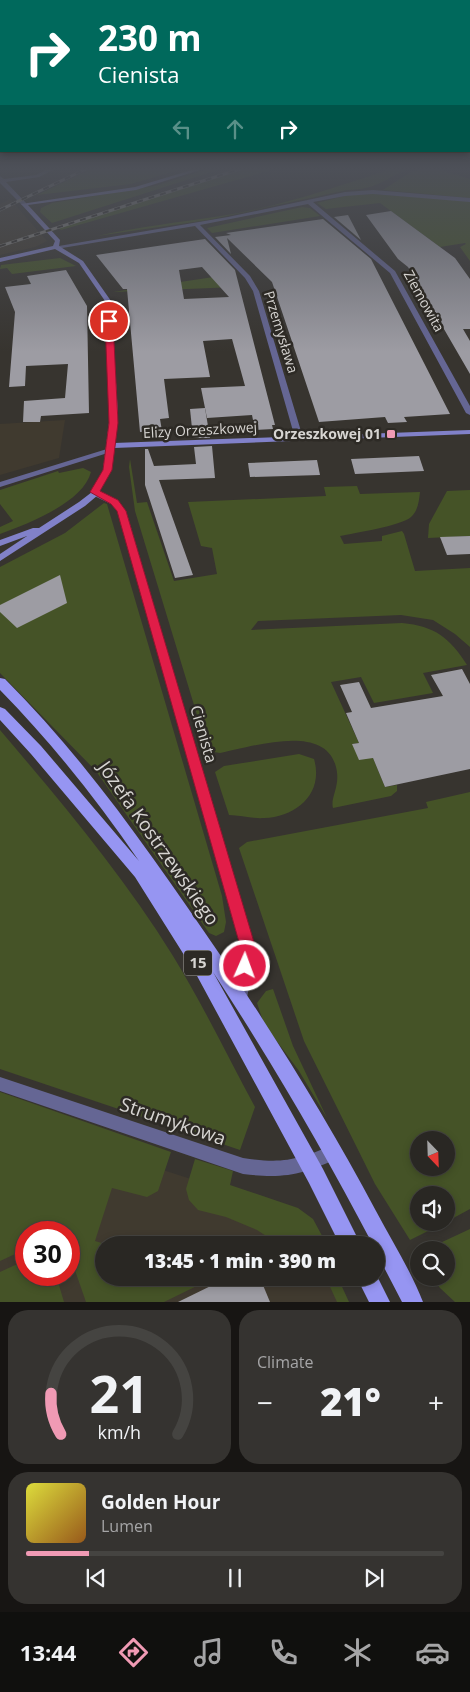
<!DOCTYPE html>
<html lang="en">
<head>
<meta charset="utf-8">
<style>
  :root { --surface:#292723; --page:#353330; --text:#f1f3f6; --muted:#a5a5a6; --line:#454441; --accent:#f09ab4 }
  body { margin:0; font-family:"Open Sans",sans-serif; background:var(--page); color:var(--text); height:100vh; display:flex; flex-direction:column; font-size:19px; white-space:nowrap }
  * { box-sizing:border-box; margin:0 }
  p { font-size:16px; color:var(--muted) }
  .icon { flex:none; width:28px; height:28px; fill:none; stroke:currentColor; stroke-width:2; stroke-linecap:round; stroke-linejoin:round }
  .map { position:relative; height:1302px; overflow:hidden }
  .drawer { display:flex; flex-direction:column; gap:8px; padding:8px; background:#171513; flex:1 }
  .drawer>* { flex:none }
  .top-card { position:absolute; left:0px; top:0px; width:470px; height:152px; box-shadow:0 2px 8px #0003,0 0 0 1px var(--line); background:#00695c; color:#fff; overflow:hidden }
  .needle { width:32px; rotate:157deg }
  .fabs { position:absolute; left:410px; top:1131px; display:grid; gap:10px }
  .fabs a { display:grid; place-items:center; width:45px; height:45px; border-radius:50%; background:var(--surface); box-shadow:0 2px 8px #0003,0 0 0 1px var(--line); font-size:25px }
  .speed { position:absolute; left:15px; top:1221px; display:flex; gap:10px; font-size:25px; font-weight:700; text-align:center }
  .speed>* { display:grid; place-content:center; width:65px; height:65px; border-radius:50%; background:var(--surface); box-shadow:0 2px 8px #0003,0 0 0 1px var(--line); line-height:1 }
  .speed .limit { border:8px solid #d22; background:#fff; color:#111 }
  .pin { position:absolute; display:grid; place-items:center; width:42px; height:42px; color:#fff; margin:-21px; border:2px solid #fff; border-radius:50%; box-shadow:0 1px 5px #0007 }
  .me { position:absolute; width:55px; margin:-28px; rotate:2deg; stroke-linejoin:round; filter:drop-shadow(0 0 4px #0008) }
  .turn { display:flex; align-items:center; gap:18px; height:105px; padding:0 15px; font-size:22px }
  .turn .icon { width:65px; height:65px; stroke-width:2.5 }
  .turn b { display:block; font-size:35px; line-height:42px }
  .lanes { display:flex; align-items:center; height:48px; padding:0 15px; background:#0003; justify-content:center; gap:25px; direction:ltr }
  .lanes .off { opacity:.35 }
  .big { font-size:38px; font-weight:800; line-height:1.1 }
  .drawer .tile { flex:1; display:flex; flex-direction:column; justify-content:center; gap:8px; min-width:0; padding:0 18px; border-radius:20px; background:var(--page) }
  .drawer .dial { align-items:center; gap:0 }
  .dial svg { height:130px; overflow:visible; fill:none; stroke:var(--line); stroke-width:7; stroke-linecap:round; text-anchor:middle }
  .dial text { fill:var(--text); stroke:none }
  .song { display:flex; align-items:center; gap:15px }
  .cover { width:60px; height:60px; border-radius:8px; background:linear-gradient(135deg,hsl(60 70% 55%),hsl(30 70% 35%)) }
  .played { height:5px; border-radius:2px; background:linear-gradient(90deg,var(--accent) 15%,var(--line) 15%) }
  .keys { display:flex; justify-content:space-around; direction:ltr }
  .heat { display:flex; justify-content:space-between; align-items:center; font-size:28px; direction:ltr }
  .drawer .tiles { flex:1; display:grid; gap:8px; grid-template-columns:1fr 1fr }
  .tile:last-child { grid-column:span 2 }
  .trip { position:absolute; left:95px; top:1236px; width:290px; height:50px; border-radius:25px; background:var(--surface); box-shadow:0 2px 8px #0003,0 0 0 1px var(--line); font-weight:800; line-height:50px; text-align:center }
  .tabs { display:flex; height:80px; justify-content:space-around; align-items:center; background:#10100e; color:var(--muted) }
  .tabs .icon { width:35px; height:35px }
  .tabs .current { color:var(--accent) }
  .tabs b { font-size:22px; color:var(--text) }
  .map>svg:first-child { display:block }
  .built { fill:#403a2f; fill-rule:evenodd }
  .green { fill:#455327; fill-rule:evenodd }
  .building { fill:#9d9ca3; fill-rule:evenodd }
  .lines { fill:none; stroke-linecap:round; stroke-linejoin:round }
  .street { fill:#656694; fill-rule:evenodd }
  .secondary { fill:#8181c9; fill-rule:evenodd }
  .primary { fill:#9695f2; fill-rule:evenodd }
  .rail-casing { stroke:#85837f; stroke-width:3 }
  .rail { stroke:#2d2a25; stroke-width:2; stroke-dasharray:6; stroke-linecap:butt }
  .route { fill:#e11d48; stroke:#92132f }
  .poi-dot { fill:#f09ab4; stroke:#2d2a25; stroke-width:2 }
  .labels { text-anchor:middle; stroke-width:5; stroke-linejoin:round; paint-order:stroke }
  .far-street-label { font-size:14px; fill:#d7d5d2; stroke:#2d2a25 }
  .far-poi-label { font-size:14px; font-weight:bold; fill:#d7d5d2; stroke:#2d2a25; text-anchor:end }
  .shield { fill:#2d2a25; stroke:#a4a29e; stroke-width:1 }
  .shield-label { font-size:15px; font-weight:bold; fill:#d7d5d2 }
  .street-label { font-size:16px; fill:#d7d5d2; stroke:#2d2a25 }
  .near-street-label { font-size:19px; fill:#d7d5d2; stroke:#2d2a25 }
</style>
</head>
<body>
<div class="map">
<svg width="470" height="1302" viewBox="0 0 470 1302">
  <rect width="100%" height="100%" fill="#37342f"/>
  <!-- built -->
  <g class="built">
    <path d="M 10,199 L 47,241 L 35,247 L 0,255 L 0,204 Z"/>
    <path d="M 65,420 L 59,458 L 0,475 L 0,424 Z"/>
    <path d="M 0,1118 L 301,1214 L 316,1245 L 104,1245 L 104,1278 L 331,1278 L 343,1302 L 0,1302 ZM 26,1232 L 69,1232 L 69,1275 L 26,1275 Z"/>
  </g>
  <!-- green -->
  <g class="green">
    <path d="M 91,169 L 182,169 L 131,184 L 37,195 Z"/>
    <path d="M 208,169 L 221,169 L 52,223 L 40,212 L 41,208 L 52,203 L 155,186 Z"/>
    <path d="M 244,169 L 275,169 L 61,230 L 59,228 Z"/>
    <path d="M 391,169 L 408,169 C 382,180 379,189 347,190 L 208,220 L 97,236 C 138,227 180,222 221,216 C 279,207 336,187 391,169 Z"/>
    <path d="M 420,169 L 437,169 L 470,179 L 470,198 L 383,190 L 406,175 Z"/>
    <path d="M 373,194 L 470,201 L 470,261 L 460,247 L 466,244 L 465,243 L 440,247 L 380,203 L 326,209 L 317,203 L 349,195 Z"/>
    <path d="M 302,207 L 310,208 L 320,216 L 212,233 L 207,228 Z"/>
    <path d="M 60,258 L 76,266 L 12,274 L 7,268 L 0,269 L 1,265 Z"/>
    <path d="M 227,275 L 236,287 L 113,292 Z"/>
    <path d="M 130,459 L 137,503 L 147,502 L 174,581 L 217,574 L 212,548 L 201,546 L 188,502 L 326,496 L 324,487 L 357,486 L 360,494 L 420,492 C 419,501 418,511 411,517 C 401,526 354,533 340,536 L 344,544 L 382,541 L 382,536 L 402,531 L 404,534 L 415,571 L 470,568 L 470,647 L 455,634 L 433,620 L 401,615 L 258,621 L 251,630 L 402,623 C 435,626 450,638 467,665 L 423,673 L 433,693 L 374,703 L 361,677 L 331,682 L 359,743 L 352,744 L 373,758 L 385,787 L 397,785 L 397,791 L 391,796 L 333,808 C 330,797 341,786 336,767 C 325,722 252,747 220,753 L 208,751 L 135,511 L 129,467 Z"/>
    <path d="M 83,468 L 91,472 C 83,503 27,524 0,534 L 0,527 L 13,521 L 0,504 L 0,490 L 58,471 L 59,473 Z"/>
    <path d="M 470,490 L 470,536 L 428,538 L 429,524 L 447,491 Z"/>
    <path d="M 104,503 L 107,504 L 222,896 L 226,922 L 224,932 L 216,936 L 209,933 L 96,771 L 0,673 L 0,567 L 65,533 Z"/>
    <path d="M 0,730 C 62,803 123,875 173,956 C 203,1005 228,1057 255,1107 L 240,1150 L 0,1069 Z"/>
    <path d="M 299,754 L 314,759 C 324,793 297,817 264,818 C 253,819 240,815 229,815 L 215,772 L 224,766 Z"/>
    <path d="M 470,792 L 470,1209 L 446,1222 L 446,1195 L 419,1195 L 419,1222 L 444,1223 L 410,1240 L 375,1184 L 304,1041 L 239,848 L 247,842 L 428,808 L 426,802 ZM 419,1140 L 446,1140 L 446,1168 L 419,1168 Z"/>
    <path d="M 273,989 L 293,1046 L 327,1118 L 299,1071 L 264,1024 L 257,1003 L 266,991 Z"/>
    <path d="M 0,1092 L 171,1152 L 158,1191 L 147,1197 L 112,1188 L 95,1241 L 108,1245 L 104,1245 L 104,1278 L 213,1278 L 164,1302 L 86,1302 L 69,1253 L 69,1232 L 26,1232 L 26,1249 L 0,1261 Z"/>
    <path d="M 195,1159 L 233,1171 L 230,1185 L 298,1208 L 313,1219 L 327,1245 L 310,1245 L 309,1243 L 304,1245 L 280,1245 L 257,1230 L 226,1217 L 198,1210 L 189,1200 L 186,1189 Z"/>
    <path d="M 470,1229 L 470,1302 L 455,1302 L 440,1288 L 433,1278 L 446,1278 L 446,1250 L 425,1250 Z"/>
    <path d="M 26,1260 L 26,1275 L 56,1275 L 64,1302 L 0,1302 L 0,1272 Z"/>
    <path d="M 326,1278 L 338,1278 L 349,1302 L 337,1302 Z"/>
  </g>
  <!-- building -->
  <g class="building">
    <path d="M 391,211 L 455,258 L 470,279 L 470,329 L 463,329 L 470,341 L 470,374 L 408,267 L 398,259 L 366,215 Z"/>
    <path d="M 348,215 L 361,240 L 334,217 Z"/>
    <path d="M 323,219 L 371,259 L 450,414 L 404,417 L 407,422 L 388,423 L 385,417 L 319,422 L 272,282 L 227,238 L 231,254 L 215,237 L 231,235 L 226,233 Z"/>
    <path d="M 205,239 L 235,270 L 275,425 L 272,425 L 273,429 L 255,430 L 252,415 L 207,418 L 201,388 L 245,386 L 232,339 L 203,341 L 210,377 L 164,379 L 169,418 L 160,419 L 162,431 L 140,432 L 127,289 L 123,289 L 96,255 ZM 202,267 L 229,297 L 184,299 L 179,270 Z"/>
    <path d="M 66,270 L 87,306 L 89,413 L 41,416 L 40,422 L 23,422 L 24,401 L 65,398 L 68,364 L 26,366 L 25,386 L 9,387 L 15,312 L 5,287 L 31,284 L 27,276 Z"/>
    <path d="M 205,408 L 210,438 L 193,438 L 190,409 Z"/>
    <path d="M 212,446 L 215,478 L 159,480 L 193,575 L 175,578 L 145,485 L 145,449 L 148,449 L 154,466 L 196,464 L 194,447 Z"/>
    <path d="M 419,456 L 424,471 L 355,474 L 351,459 Z"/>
    <path d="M 317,460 L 320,475 L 250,477 L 248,463 Z"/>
    <path d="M 470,536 L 470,554 L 447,555 L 440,537 Z"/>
    <path d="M 60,575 L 67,603 L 17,628 L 0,612 L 0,605 Z"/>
    <path d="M 462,669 L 470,684 L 470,769 L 385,787 L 373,758 L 359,760 L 352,744 L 359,743 L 346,713 L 352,712 L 340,685 L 359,682 L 371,708 L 443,696 L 431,675 Z"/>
    <path d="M 227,1278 L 260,1278 L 270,1302 L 178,1302 Z"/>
  </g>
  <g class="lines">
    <!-- street -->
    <g class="street">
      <path d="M 48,169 L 55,169 L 39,177 L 6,182 L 26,203 L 26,205 L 22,205 L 0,183 L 0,176 L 4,179 L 36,175 Z"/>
      <path d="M 373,190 L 470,198 L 470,202 L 373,194 L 345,196 L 313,202 L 395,271 L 470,406 L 470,415 L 466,413 L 390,273 L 308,204 L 200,225 L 250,276 L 259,291 L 303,438 L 299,440 L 295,438 L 253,291 L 245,278 L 195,226 L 56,249 L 53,247 L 228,217 L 345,192 Z"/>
      <path d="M 107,449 L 113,449 L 114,451 L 0,487 L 0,482 Z"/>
      <path d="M 95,490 L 117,500 L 126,511 L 255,949 L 247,998 L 245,1002 L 240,1004 L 235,1002 L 233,998 L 241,949 L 118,512 L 111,504 L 92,495 L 91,493 Z"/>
      <path d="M 0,1077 L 243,1158 C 284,1164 297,1160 335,1144 L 340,1147 L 343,1152 L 340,1157 C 303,1175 284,1179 243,1174 L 0,1091 Z"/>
    </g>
    <!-- secondary -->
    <path class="secondary" d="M 195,169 L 203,169 L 136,190 L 28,205 L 60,240 L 59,246 L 83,261 L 111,301 L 118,415 L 114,443 L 470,430 L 470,434 L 114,448 L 111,470 L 98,495 L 85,506 L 0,561 L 0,554 L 27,536 L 0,546 L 0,540 L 33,528 L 39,528 L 79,502 L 92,492 L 103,470 L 110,415 L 105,301 L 79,263 L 55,249 L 0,262 L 0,258 L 53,246 L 55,241 L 21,204 L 135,187 Z"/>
    <!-- primary -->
    <g class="primary">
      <path d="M 0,678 L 5,679 C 90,764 155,860 223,959 C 278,1041 330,1124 376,1211 C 392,1241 411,1271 423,1302 L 402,1302 L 376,1252 L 376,1245 L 373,1245 C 324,1151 271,1061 213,972 L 323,1169 L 361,1245 L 340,1245 L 309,1183 L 196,974 L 135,877 L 31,754 L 0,720 L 0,707 L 5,709 L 41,746 L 139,861 C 97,800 52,743 0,690 Z"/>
      <path d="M 376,1274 L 390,1302 L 369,1302 L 357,1278 L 376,1278 Z"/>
    </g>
    <!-- rail casing -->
    <g class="rail-casing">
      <g id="rail">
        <path d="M 0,210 L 86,169"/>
        <path d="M 0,246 L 240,169"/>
      </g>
    </g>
    <!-- rail -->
    <use href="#rail" class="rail"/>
  </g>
  <!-- sky -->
  <linearGradient id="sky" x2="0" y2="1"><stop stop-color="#1e1d1a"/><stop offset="0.48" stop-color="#4d5058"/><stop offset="1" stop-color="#4d5058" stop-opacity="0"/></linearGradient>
  <rect width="470" height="352" fill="url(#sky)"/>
  <!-- route -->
  <path class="route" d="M 109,319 L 113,321 L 118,423 L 112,470 L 100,491 L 118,500 L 126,511 L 256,949 L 251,971 L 245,973 L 240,971 L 238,966 L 241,949 L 117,511 L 111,504 L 90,492 L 103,470 L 109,423 L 105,321 Z"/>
  <!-- markers -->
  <rect class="poi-dot" x="386" y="429" width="10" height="10" rx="2.5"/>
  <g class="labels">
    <!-- far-street labels -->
    <g class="far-street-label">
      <text transform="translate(424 301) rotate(61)" y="5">Ziemowita</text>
      <text transform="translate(281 332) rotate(73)" y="5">Przemysława</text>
      <text transform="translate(200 430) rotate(-3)" y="5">Elizy Orzeszkowej</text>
    </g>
    <!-- far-poi labels -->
    <g class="far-poi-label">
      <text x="381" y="439">Orzeszkowej 01</text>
    </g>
    <!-- shield labels -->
    <rect class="shield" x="184" y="950.5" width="28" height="25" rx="4"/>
    <g class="shield-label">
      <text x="198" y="968">15</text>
    </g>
    <!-- street labels -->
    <g class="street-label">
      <text transform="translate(204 734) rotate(74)" y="6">Cienista</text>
    </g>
    <!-- near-street labels -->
    <g class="near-street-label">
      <text transform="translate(159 843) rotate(55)" y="7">Józefa Kostrzewskiego</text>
      <text transform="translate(173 1121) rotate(19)" y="7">Strumykowa</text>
    </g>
  </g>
</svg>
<div class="fabs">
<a><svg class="needle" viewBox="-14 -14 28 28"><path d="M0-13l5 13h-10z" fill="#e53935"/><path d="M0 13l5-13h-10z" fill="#a5a5a6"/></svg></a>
<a><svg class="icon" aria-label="sound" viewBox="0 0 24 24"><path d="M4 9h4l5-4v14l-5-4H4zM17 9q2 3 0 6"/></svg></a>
<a><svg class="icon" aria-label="search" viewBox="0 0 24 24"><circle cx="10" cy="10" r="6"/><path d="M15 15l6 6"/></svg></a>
</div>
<div class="speed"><div class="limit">30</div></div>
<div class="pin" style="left:109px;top:321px;background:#d93025"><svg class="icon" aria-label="arrive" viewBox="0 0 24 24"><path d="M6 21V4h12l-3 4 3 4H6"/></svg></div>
<svg class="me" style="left:245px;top:966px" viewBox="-20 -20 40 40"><circle r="17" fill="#e11d48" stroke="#fff" stroke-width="3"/><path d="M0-11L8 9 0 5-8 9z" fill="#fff"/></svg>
<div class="trip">13:45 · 1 min · 390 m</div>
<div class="top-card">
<div class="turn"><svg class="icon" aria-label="right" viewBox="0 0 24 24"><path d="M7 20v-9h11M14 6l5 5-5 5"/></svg><div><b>230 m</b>Cienista</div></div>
<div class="lanes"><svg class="icon off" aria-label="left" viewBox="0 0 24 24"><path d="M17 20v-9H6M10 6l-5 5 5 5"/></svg><svg class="icon off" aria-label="ahead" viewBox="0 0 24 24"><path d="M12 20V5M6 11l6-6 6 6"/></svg><svg class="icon" aria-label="right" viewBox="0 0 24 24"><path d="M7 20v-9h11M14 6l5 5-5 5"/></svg></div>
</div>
</div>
<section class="drawer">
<div class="tiles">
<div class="tile dial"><svg viewBox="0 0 100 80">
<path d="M14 69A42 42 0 1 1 86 69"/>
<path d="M14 69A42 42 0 0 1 8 44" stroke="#f09ab4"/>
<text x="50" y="56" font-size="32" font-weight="700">21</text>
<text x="50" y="72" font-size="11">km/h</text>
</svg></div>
<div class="tile"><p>Climate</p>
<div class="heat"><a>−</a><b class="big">21°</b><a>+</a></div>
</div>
<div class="tile">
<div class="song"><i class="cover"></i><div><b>Golden Hour</b><p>Lumen</p></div></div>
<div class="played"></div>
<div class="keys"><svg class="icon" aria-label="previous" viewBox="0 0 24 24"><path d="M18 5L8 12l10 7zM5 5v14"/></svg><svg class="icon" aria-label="pause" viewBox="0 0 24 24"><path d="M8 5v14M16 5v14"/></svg><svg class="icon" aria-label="next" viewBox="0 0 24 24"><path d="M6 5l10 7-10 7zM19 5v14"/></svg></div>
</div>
</div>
</section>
<nav class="tabs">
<b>13:44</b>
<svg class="icon current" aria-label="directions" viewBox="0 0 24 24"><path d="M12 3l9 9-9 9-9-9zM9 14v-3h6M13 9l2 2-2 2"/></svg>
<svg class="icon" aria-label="music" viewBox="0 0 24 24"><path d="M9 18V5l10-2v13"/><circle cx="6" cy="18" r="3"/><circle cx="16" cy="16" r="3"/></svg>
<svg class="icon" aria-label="phone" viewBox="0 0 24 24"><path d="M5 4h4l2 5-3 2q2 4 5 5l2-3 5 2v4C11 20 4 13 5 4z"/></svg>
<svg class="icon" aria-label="climate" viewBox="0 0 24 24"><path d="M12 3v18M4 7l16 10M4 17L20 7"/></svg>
<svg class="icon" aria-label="car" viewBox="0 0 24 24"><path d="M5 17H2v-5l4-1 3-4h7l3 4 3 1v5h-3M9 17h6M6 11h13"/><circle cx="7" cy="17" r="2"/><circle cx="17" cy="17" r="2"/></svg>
</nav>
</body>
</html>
